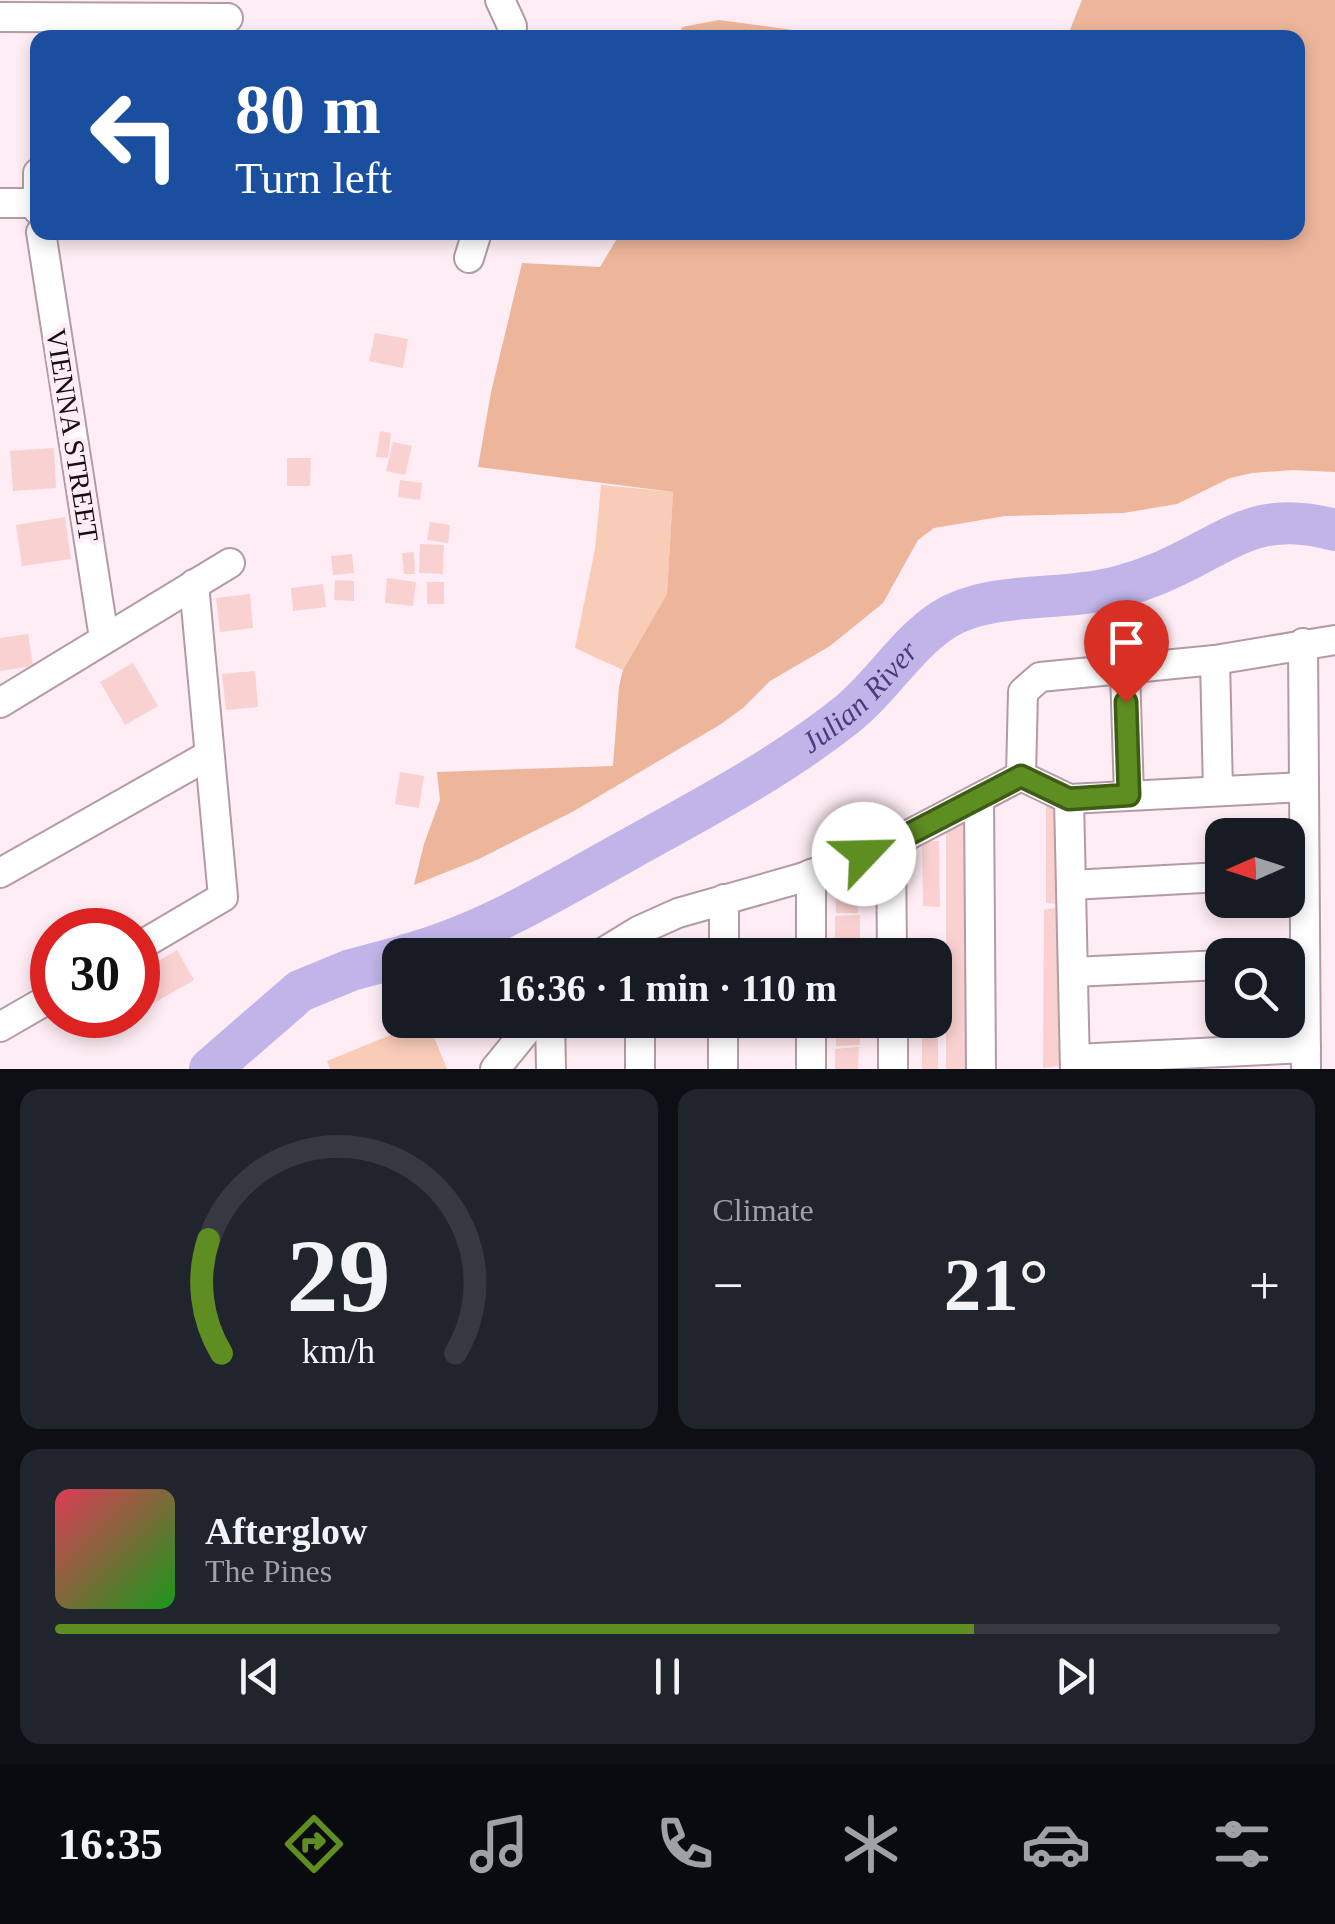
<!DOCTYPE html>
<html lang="en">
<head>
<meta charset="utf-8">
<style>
  :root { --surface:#171b24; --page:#20242c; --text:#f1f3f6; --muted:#9ea1a6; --line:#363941; --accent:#5e8d21 }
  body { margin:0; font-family:Georgia,serif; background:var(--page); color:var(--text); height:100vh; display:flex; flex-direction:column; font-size:38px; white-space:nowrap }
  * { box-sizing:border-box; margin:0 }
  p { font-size:32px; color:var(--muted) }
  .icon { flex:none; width:55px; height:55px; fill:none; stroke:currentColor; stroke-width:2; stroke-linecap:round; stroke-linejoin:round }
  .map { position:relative; height:1069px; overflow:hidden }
  .drawer { display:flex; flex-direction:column; gap:20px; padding:20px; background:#0d0f14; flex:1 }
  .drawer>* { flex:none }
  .hud { position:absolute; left:30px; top:30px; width:1275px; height:210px; border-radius:20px; box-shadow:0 5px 15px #0003; background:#1a4fa0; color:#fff; overflow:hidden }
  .needle { width:65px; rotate:267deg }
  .tools { position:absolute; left:1205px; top:818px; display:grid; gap:20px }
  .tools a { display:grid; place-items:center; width:100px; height:100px; border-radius:20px; background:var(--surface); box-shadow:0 5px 15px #0003; font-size:50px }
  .speed { position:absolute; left:30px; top:908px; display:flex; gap:20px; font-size:50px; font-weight:700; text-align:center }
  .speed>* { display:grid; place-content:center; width:130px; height:130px; border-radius:50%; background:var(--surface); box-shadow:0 5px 15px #0003; line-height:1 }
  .speed .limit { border:15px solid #d22; background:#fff; color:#111 }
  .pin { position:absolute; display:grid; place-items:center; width:85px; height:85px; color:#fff; margin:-102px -42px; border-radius:50% 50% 50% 0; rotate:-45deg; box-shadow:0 0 10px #0007 }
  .pin .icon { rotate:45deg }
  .me { position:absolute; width:110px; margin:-55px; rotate:66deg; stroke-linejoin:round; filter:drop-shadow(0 0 8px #0008) }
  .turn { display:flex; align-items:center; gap:35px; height:210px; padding:0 40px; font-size:45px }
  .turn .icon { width:130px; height:130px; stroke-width:2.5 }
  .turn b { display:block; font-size:70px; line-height:85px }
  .big { font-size:75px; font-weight:800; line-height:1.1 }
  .drawer .widget { flex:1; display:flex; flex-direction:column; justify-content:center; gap:15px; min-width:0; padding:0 35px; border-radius:20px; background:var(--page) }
  .drawer .dial { align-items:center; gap:0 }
  .dial svg { height:260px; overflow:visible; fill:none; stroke:var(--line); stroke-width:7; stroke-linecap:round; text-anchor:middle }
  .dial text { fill:var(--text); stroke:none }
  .song { display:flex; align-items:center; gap:30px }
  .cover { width:120px; height:120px; border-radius:15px; background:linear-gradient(135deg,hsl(350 70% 55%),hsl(120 70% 35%)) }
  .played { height:10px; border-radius:5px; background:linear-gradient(90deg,var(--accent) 75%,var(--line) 75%) }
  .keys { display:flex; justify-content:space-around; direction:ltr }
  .heat { display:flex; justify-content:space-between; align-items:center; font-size:55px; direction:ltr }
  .drawer .tiles { flex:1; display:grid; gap:20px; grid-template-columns:1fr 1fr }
  .widget:last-child { grid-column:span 2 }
  .trip { position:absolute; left:382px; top:938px; width:570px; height:100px; border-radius:20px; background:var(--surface); box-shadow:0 5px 15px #0003; font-weight:800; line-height:100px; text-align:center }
  .tab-bar { display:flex; height:160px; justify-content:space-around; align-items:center; background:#090b0e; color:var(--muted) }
  .tab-bar .icon { width:70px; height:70px }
  .tab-bar .on { color:var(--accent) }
  .tab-bar b { font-size:45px; color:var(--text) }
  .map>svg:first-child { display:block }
  .green { fill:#f9ccb7 }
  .forest { fill:#edb59a }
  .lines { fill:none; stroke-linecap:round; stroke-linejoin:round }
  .river { stroke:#c0b4e9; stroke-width:42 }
  .building { fill:#f9d1d0 }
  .street-casing { stroke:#b39aa4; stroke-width:32 }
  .street { stroke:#fff; stroke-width:28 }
  .route-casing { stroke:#3d5c15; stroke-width:25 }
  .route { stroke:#5e8d21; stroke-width:18 }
  .labels { text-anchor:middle; stroke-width:9; stroke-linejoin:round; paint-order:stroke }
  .street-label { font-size:28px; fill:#170e12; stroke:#feedf4 }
  .water-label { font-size:30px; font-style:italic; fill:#4d3a7a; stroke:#feedf4 }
</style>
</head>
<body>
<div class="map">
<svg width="1335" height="1069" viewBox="0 0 1335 1069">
  <rect width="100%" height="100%" fill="#feedf4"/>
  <!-- green -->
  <g class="green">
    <path d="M 601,485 L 673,492 L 667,594 L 623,670 L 575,648 L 595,549 Z"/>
    <path d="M 427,1020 L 447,1069 L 330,1069 L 327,1061 Z"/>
  </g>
  <!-- forest -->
  <g class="forest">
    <path d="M 1082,0 L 1335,0 L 1335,472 L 1293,470 L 1252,473 L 1230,478 L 1177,504 L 1123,513 L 1005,516 L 934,528 L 918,540 L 883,603 L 830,646 L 770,681 L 743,708 L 721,724 L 574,811 L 479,859 L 414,885 L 424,844 L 440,800 L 437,772 L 613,766 L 619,687 L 623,670 L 667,594 L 673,492 L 478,467 L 491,392 L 522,263 L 600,267 L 621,232 L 1298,232 L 1298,38 L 1067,37 Z"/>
    <path d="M 719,20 L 844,37 L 679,37 L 682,27 Z"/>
  </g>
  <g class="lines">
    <!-- river -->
    <g class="river">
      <path id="s1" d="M 406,955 C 485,934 555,890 626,851 C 701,809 777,770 845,716 C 881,688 905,645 943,620 C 981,596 1033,599 1076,594 C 1102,592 1133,584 1157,574 C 1226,546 1253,507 1335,530"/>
      <path d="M 210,1069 L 300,991 L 351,970 L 400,957"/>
    </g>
  </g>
  <!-- building -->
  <g class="building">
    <path d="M 375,333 L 408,339 L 403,368 L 369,361 Z"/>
    <path d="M 380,431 L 391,433 L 388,458 L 376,457 Z"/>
    <path d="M 393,442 L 412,446 L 405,475 L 386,471 Z"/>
    <path d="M 54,448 L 56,488 L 13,491 L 10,451 Z"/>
    <path d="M 287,458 L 311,458 L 310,486 L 287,486 Z"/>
    <path d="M 400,480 L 422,483 L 420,500 L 398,497 Z"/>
    <path d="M 65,517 L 71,559 L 22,566 L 16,525 Z"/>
    <path d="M 430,522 L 450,525 L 448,543 L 427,540 Z"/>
    <path d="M 420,544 L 444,545 L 443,574 L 419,573 Z"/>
    <path d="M 414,552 L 415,574 L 404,574 L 402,553 Z"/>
    <path d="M 352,554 L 354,573 L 333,575 L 331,556 Z"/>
    <path d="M 387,578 L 416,582 L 413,606 L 385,603 Z"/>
    <path d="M 335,580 L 354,581 L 354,601 L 334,600 Z"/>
    <rect x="427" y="582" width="17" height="22"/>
    <path d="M 323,584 L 326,607 L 293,611 L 291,588 Z"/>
    <path d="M 250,594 L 253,628 L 220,632 L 216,598 Z"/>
    <path d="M 28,634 L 33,666 L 0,671 L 0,638 Z"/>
    <path d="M 133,663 L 158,706 L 125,725 L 100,682 Z"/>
    <path d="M 255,671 L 258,707 L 226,710 L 222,674 Z"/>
    <path d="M 400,772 L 424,776 L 419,808 L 395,804 Z"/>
    <path d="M 1066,801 L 1067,905 L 1046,903 L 1046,803 Z"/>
    <rect x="946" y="819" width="23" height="250"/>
    <path d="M 922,841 L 939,841 L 940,907 L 923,906 Z"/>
    <path d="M 857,892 L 858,913 L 836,913 L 835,893 Z"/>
    <path d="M 1067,905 L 1067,1065 L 1043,1068 L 1044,910 Z"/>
    <path d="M 860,915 L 860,940 L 835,938 L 835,916 Z"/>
    <rect x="836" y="942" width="25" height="13"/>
    <path d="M 177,950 L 194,980 L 147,1007 L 138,990 L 138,973 Z"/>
    <path d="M 836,1020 L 859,1020 L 860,1045 L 836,1046 Z"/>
    <rect x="922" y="1020" width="16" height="49"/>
    <path d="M 859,1047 L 858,1069 L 835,1069 L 835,1049 Z"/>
  </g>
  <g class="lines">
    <!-- street casing -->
    <g class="street-casing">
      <g id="street">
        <path d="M 500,0 L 512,26 L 511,38"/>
        <path d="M 0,17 L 228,18"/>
        <path d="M 38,173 L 38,210"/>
        <path d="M 0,203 L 36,203"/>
        <path d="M 41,232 L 104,638"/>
        <path d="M 469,258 L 477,232"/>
        <path d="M 1303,643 L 1306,1069"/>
        <path d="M 1215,660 L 1218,791"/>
        <path d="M 1125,671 L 1129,795"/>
        <path d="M 0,703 L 230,563"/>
        <path d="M 1021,776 L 1023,692 L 1040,677 L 1215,660 L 1335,640"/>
        <path d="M 1021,776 L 1069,799 L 1304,787"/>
        <path d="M 979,798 L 981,1069"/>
        <path d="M 1069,799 L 1075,1069"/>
        <path d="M 891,844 L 892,955"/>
        <path d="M 0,873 L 209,755"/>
        <path d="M 1071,885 L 1222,877"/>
        <path d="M 138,947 L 223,897 L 194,584"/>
        <path d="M 599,955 L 640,930 L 678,913 L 801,878 L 891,844 L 1021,776"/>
        <path d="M 724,955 L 724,899"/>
        <path d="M 811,955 L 811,874"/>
        <path d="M 1073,972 L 1222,965"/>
        <path d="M 550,1020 L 551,1069"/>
        <path d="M 640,1020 L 640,1069"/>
        <path d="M 893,1020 L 893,1069"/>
        <path d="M 0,1027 L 52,997"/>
        <path d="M 1075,1059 L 1306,1048"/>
        <path d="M 495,1069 L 535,1020"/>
        <path d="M 723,1069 L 723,1020"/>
        <path d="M 811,1069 L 811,1020"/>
      </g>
    </g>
    <!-- street -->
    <use href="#street" class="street"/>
  </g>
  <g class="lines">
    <!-- route casing -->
    <g class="route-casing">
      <path id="route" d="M 864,854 L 890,844 L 1021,776 L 1069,799 L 1129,795 L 1126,702"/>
    </g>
    <!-- route -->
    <use href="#route" class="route"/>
  </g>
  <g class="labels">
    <!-- street labels -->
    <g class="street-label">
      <text transform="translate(73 435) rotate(81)" y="10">VIENNA STREET</text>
    </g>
    <!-- water labels -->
    <g class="water-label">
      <text dy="10" stroke="none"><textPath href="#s1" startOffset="525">Julian River</textPath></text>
    </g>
  </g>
</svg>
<div class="tools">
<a><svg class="needle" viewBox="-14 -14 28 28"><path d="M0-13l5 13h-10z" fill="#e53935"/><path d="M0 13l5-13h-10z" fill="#9ea1a6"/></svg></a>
<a><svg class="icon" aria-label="search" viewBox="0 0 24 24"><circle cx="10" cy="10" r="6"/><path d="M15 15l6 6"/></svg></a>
</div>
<div class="speed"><div class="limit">30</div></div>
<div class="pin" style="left:1126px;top:702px;background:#d93025"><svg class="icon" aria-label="arrive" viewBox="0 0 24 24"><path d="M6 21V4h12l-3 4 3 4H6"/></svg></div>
<svg class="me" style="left:864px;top:854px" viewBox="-20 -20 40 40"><circle r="19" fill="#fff"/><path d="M0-13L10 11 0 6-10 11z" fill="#5e8d21"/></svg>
<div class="trip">16:36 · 1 min · 110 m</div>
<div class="hud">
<div class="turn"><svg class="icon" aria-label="left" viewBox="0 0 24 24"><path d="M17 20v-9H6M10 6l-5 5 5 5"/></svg><div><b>80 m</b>Turn left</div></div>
</div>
</div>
<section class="drawer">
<div class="tiles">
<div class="widget dial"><svg viewBox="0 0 100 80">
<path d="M14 69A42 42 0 1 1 86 69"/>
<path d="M14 69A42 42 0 0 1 10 34" stroke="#5e8d21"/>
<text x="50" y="56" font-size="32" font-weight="700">29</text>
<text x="50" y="72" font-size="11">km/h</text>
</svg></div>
<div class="widget"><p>Climate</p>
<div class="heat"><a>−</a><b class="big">21°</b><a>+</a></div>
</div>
<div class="widget">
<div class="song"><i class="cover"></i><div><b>Afterglow</b><p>The Pines</p></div></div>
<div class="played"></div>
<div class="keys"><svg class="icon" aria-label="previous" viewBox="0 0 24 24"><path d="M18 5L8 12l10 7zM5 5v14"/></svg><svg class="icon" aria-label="pause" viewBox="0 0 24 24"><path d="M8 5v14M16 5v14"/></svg><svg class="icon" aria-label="next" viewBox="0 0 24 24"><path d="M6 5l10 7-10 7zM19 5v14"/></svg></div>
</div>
</div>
</section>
<nav class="tab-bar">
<b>16:35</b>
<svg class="icon on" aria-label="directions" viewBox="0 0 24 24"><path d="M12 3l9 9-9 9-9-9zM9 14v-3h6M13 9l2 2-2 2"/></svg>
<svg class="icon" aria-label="music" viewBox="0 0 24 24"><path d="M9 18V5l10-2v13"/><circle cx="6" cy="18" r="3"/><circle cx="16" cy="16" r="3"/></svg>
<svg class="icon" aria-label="phone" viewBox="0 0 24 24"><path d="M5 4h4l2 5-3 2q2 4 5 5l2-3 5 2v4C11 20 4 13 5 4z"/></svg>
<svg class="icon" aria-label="climate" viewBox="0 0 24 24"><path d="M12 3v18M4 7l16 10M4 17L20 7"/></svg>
<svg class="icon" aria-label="car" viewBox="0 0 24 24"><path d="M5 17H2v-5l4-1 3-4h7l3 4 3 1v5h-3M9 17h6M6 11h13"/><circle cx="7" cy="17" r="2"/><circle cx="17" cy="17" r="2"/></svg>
<svg class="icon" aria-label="filters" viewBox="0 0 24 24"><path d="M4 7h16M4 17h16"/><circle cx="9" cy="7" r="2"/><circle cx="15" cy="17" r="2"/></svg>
</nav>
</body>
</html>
